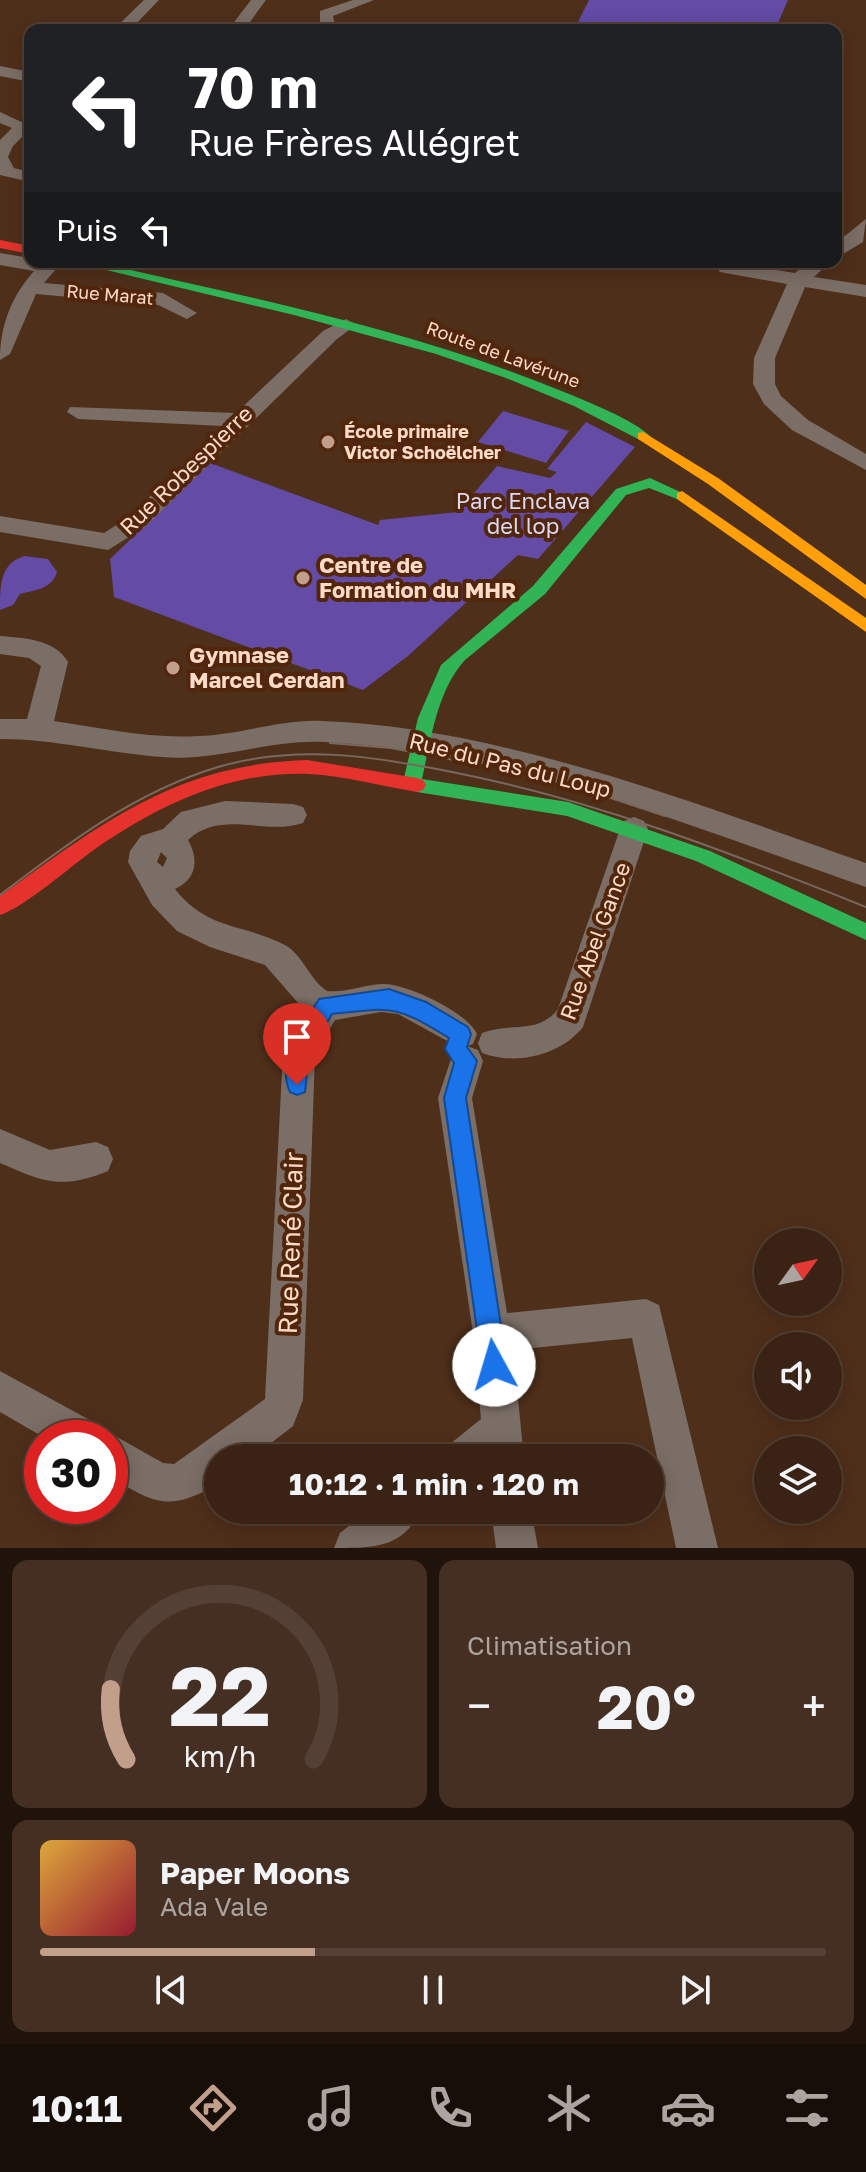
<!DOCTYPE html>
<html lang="fr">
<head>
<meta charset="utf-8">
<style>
  :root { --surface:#3a2314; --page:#452f22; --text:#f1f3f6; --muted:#aba4a0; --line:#544034; --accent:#c19f8b }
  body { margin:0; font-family:"Golos Text",sans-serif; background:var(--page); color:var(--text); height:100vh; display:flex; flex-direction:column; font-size:30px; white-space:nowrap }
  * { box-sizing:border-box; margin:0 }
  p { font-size:26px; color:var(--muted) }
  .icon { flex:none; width:44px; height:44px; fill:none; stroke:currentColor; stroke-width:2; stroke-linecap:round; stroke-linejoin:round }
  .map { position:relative; height:1548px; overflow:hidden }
  .panel { display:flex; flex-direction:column; gap:12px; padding:12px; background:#20130b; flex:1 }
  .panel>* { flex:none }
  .top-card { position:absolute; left:24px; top:24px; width:818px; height:244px; border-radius:16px; box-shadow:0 4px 20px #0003,0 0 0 2px var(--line); background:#202124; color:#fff; overflow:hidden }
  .needle { width:52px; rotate:57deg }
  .buttons { position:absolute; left:754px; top:1228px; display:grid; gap:16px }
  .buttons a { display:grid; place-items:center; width:88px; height:88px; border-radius:50%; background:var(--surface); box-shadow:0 4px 20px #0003,0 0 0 2px var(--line); font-size:40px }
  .speed { position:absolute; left:24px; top:1420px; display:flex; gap:16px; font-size:40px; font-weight:700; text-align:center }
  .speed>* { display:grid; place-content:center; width:104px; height:104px; border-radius:50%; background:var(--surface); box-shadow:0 4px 20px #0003,0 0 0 2px var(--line); line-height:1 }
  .speed .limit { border:12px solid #d22; background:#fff; color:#111 }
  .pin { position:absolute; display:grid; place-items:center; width:68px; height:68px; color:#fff; margin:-82px -34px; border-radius:50% 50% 50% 0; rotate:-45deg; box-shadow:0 0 8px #0007 }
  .pin .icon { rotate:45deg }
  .me { position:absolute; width:88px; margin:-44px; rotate:354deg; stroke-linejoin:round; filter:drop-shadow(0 0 6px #0008) }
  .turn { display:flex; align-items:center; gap:28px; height:168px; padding:0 32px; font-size:36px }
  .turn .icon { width:104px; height:104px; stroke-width:2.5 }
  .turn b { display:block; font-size:56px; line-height:68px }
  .then { display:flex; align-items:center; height:76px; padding:0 32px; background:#0003; gap:16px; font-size:30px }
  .big { font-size:60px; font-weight:700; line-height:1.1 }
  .panel .tile { flex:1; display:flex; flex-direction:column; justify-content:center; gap:12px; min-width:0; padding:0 28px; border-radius:16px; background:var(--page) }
  .panel .dial { align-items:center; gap:0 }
  .dial svg { height:208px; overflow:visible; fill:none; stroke:var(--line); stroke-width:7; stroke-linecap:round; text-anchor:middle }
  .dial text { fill:var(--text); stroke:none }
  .song { display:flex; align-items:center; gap:24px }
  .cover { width:96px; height:96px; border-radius:12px; background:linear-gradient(135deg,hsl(40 70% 55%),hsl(350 70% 35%)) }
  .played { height:8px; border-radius:4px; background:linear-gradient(90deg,var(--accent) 35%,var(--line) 35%) }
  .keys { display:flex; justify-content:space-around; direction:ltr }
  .heat { display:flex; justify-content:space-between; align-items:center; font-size:44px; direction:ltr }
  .panel .tiles { flex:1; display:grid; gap:12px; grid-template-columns:1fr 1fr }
  .tile:last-child { grid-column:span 2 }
  .trip { position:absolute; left:204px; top:1444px; width:460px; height:80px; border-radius:40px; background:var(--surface); box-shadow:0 4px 20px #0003,0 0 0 2px var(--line); font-weight:700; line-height:80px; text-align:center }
  .tab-bar { display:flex; height:128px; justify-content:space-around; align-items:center; background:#170e08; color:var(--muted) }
  .tab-bar .icon { width:56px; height:56px }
  .tab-bar .on { color:var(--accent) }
  .tab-bar b { font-size:36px; color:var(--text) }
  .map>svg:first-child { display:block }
  .green { fill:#634ba6 }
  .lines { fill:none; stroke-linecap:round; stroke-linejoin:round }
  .street { fill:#7b6e66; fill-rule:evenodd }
  .fast { fill:#30b455; fill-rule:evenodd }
  .slow { fill:#ff9f0a; fill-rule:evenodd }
  .jam { fill:#e5322d; fill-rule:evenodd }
  .tram { stroke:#79685d; stroke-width:2 }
  .route { fill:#1a73e8; stroke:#114b97; stroke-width:2 }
  .poi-dot { fill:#c19f8b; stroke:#51260b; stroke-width:3 }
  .labels { text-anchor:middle; stroke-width:8; stroke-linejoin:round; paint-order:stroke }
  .far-street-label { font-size:18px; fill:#ffdbc8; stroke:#51260b }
  .far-poi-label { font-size:18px; font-weight:bold; fill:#ffdbc8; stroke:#51260b; text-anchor:start }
  .street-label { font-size:22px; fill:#ffdbc8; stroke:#51260b }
  .park-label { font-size:22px; fill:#dbd9f6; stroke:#51260b }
  .poi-label { font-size:22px; font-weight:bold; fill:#ffdbc8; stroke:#51260b; text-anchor:start }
  .near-street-label { font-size:26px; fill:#ffdbc8; stroke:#51260b }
</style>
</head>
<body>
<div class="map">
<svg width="866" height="1548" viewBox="0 0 866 1548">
  <rect width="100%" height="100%" fill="#4e2f1a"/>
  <!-- green -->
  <g class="green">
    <path d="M 589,0 L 788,0 L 775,30 L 574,30 Z"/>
    <path d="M 503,411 L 569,431 L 546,463 L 478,442 Z"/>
    <path d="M 586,422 L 635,447 L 538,559 L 518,555 L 408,656 L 363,690 L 114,597 L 110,559 L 210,463 L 378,525 L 380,520 L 458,512 L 497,466 L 550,478 L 557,472 L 547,469 Z"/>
    <path d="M 24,556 L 48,559 L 57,572 C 52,589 35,590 20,594 L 13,605 L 0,610 C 0,585 0,564 24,556 Z"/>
  </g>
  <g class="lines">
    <!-- street -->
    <g class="street">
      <path d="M 144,0 L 159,0 L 130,30 L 113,30 Z"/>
      <path d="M 251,0 L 266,0 L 244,30 L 228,30 Z"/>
      <path d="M 353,0 L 374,0 L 333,16 L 336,30 L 320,30 L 320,11 Z"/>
      <path d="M 0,66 L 30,72 L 30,82 L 0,76 Z"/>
      <path d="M 0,112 L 28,125 L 28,131 L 13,146 L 8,157 L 14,168 L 30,172 L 30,182 L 0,175 L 0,140 L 12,128 L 0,123 Z"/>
      <path d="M 866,219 L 863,242 L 836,258 L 836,243 Z"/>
      <path d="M 0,253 L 30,258 L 30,262 L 62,262 L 44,283 L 163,293 L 197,313 L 187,319 L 158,305 L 36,294 L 10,354 L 0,360 C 0,326 11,297 34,271 L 0,265 Z"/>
      <path d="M 727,262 L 795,273 L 808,262 L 830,262 L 814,277 L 866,285 L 866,297 L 805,287 L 775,358 L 775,384 L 781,396 L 808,420 L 866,454 L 866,470 L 792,430 L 764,404 L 753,384 L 754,358 L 787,284 L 720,272 L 717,268 Z"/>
      <path d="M 346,319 L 356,325 L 337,339 L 145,527 L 108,550 L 0,532 L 0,516 L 104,533 L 129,517 L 223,426 L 78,419 L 67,412 L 70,407 L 236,413 L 323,331 Z"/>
      <path d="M 0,636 C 24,638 55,639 68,662 L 54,721 C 101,728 150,739 198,736 C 240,735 280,719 323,721 C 504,728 696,804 866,863 L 866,887 C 691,827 512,751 324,742 C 269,739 217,762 162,757 C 107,753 55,739 0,739 L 0,719 L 27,719 L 41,666 L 29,658 L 0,654 Z"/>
      <path d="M 225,801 L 293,804 L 303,807 L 307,815 L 303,823 C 265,836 222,809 188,840 C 199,859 197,879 175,889 C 208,931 243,923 285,945 C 303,955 309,979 327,991 C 347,993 365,984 384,984 C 408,984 468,1013 477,1034 L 473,1044 L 467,1046 L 478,1050 L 483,1061 L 472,1098 L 507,1313 L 646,1299 L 659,1305 L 718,1548 L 676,1548 L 632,1338 L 513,1350 L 524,1458 L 444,1458 L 450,1444 L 481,1419 L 473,1333 L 438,1098 L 454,1050 L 460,1048 L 398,1014 L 381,1012 L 335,1020 L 315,1054 L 303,1400 L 293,1426 L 252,1458 L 218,1458 L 218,1484 L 214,1486 C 169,1512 152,1503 110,1476 L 110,1438 L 45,1438 L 0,1412 L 0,1371 L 97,1424 L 102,1436 L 110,1433 L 163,1463 L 174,1464 L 265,1399 L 283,1052 L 305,1011 L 265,965 L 210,947 L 177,931 L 152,905 L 128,862 L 130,851 L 141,836 L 163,829 L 181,812 ZM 161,852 L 167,858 L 163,867 L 157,862 Z"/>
      <path d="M 634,817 L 644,821 L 648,829 L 583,1027 C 561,1055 516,1066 482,1053 L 478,1043 L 482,1033 C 510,1022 538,1035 558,1009 L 620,829 L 624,821 Z"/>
      <path d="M 0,1129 L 50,1150 L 96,1142 L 108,1147 L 113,1159 L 108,1171 C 61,1190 44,1182 0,1163 Z"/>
      <path d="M 369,1510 L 421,1510 C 403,1548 374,1548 334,1548 L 340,1533 Z"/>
      <path d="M 491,1510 L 531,1510 L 538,1548 L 496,1548 Z"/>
    </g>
    <!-- fast -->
    <g class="fast">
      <path d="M 73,262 L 95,262 C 253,298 413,330 564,392 C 586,401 634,420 650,436 L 643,440 L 638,439 L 574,406 L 506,378 L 436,354 L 294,315 Z"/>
      <path d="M 650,478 L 689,496 L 682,501 L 649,488 L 626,495 L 545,594 L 465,660 C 437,691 431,739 422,779 L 568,802 L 710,851 L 866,923 L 866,940 L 696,861 L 567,816 L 417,792 L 406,787 L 403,782 L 418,718 L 441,665 L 533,586 L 616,489 Z"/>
    </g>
    <!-- slow -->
    <g class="slow">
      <path d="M 643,432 L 718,478 L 866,585 L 866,599 L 708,484 L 638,439 L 638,433 Z"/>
      <path d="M 682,491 L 866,618 L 866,632 L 677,499 L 677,493 Z"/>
    </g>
    <!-- jam -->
    <g class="jam">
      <path d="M 0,240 L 30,246 L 30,254 L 0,248 Z"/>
      <path d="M 307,760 L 417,778 L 423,780 L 426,785 L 423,790 L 417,792 C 381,786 345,776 309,774 C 229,771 159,805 95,849 C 71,866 25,907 0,915 L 0,896 C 102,823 176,764 307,760 Z"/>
    </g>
    <!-- tram -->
    <g class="tram">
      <path d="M 330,743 L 391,748 L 480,765"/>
      <path d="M 608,797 L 665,816"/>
      <path d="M 0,895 C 68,843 135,792 218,767 C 297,744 373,756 452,772 C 595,800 731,853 866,907"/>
    </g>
  </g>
  <!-- route -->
  <path class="route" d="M 389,989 L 426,1002 L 468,1027 L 471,1034 L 467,1047 L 477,1061 L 466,1098 L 507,1365 L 503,1373 L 494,1377 L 486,1373 L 482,1365 L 444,1098 L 454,1063 L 445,1049 L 449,1038 C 395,1005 394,1007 332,1014 L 309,1054 L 305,1092 L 297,1095 L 290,1092 C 275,1059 303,1025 319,999 Z"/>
  <!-- markers -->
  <g class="poi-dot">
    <circle cx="328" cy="442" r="8"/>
    <circle cx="303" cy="578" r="8"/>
    <circle cx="173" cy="668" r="8"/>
  </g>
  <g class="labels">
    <!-- far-street labels -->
    <g class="far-street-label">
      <text transform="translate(110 295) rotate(5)" y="6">Rue Marat</text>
      <text transform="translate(503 355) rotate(20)" y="6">Route de Lavérune</text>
    </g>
    <!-- far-poi labels -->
    <g class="far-poi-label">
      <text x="344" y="438">École primaire<tspan x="344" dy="21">Victor Schoëlcher</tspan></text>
    </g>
    <!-- street labels -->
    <g class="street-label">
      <text transform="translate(186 470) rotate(-44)" y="8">Rue Robespierre</text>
      <text transform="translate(510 765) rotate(14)" y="8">Rue du Pas du Loup</text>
      <text transform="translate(595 941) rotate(-70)" y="8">Rue Abel Gance</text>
    </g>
    <!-- park labels -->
    <g class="park-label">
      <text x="523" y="509">Parc Enclava<tspan x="523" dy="25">del lop</tspan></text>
    </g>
    <!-- poi labels -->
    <g class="poi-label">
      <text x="319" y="573">Centre de<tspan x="319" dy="25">Formation du MHR</tspan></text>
      <text x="189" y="663">Gymnase<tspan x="189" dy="25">Marcel Cerdan</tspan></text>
    </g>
    <!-- near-street labels -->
    <g class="near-street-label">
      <text transform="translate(291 1243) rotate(-88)" y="9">Rue René Clair</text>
    </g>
  </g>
</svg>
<div class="buttons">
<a><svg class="needle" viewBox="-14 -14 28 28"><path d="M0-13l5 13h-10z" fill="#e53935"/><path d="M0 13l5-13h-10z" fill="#aba4a0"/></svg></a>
<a><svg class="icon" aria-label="sound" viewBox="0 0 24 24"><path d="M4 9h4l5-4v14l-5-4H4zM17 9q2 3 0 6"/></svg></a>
<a><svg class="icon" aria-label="layers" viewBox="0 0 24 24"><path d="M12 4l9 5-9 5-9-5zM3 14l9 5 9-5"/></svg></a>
</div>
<div class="speed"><div class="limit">30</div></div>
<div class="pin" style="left:297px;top:1085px;background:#d93025"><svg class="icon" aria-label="arrive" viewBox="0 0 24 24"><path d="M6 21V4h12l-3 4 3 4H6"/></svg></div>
<svg class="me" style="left:494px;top:1365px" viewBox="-20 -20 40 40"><circle r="19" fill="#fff"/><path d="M0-13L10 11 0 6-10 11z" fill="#1a73e8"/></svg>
<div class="trip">10:12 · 1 min · 120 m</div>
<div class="top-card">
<div class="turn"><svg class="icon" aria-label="left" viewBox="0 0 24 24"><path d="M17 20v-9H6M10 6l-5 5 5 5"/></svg><div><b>70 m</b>Rue Frères Allégret</div></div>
<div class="then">Puis<svg class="icon" aria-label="left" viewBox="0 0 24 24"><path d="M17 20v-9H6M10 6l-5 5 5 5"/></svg></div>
</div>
</div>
<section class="panel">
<div class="tiles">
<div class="tile dial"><svg viewBox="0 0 100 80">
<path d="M14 69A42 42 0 1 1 86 69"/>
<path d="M14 69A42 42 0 0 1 8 42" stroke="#c19f8b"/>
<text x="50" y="56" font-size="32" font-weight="700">22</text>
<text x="50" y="72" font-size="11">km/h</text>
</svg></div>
<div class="tile"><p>Climatisation</p>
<div class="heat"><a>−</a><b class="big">20°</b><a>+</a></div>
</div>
<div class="tile">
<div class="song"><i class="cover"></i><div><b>Paper Moons</b><p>Ada Vale</p></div></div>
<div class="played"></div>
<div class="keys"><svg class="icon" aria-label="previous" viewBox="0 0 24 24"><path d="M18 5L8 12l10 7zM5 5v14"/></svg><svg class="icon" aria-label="pause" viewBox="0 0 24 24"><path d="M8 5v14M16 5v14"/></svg><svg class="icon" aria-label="next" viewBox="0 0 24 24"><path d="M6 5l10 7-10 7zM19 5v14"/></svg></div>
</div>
</div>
</section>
<nav class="tab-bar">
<b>10:11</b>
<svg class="icon on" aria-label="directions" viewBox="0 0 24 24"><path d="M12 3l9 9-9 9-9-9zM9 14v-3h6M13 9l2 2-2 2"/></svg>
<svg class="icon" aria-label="music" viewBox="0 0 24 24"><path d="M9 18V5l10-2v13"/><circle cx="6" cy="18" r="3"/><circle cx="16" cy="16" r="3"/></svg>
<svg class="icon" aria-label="phone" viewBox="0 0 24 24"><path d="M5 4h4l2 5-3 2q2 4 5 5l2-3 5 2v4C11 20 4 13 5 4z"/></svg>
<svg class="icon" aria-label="climate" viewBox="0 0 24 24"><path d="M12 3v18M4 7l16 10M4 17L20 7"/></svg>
<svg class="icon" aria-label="car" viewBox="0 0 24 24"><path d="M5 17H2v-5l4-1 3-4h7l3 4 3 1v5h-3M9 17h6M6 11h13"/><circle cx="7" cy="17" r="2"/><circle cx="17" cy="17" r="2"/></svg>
<svg class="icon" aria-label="filters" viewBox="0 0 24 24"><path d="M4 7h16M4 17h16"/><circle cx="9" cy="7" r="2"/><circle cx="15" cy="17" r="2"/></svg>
</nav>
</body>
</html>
